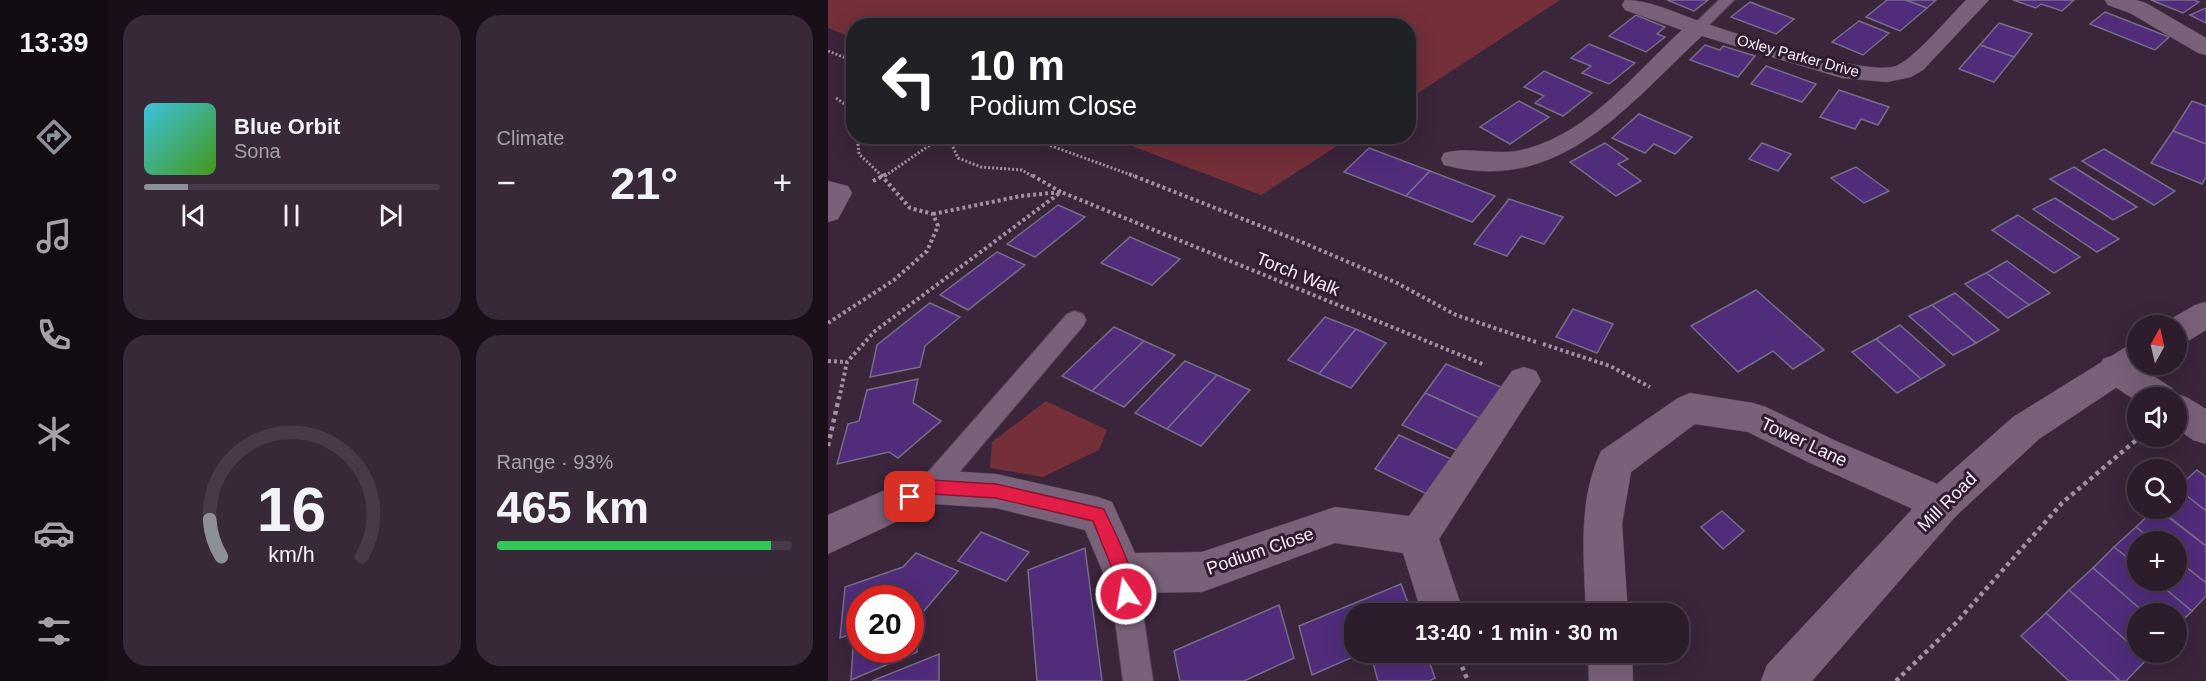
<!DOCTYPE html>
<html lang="en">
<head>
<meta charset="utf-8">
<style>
  :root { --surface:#2c1c2c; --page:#382938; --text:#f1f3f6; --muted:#a6a1a9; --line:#483a48; --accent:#8c9099 }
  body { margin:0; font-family:Arial,sans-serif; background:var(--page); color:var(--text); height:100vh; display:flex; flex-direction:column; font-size:22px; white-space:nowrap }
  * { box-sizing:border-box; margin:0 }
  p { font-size:20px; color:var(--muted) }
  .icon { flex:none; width:33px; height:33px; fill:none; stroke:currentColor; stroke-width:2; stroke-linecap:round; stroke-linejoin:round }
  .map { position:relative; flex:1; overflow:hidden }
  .side { display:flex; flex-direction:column; gap:15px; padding:15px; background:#180f18; width:720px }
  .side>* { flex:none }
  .top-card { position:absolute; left:18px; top:18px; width:570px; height:126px; border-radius:24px; box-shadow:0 6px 24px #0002,0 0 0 2px var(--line); background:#202124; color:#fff; overflow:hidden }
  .needle { width:39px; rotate:8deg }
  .fabs { position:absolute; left:1299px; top:315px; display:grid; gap:12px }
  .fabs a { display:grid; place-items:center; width:60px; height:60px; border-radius:50%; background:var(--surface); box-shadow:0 6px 24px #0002,0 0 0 2px var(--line); font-size:30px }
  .speed { position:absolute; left:18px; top:585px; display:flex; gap:12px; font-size:30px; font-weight:700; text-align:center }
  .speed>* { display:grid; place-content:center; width:78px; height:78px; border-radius:50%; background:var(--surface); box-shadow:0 6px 24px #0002,0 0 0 2px var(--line); line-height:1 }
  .speed .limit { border:9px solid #d22; background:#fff; color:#111 }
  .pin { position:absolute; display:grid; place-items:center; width:51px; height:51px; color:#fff; margin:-26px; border-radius:12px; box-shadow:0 3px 9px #0006 }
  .me { position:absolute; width:66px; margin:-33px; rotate:348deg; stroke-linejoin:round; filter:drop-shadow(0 0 4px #0008) }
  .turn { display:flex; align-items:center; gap:21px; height:126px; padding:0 24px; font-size:27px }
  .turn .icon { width:78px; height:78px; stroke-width:2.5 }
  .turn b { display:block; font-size:42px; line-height:51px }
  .big { font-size:45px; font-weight:700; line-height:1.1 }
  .side .card { flex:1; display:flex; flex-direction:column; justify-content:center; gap:9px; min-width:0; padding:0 21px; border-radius:24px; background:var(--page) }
  .side .dial { align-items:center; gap:0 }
  .dial svg { height:156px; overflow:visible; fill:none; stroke:var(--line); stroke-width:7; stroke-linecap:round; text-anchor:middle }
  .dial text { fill:var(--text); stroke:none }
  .song { display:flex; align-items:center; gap:18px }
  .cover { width:72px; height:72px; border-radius:9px; background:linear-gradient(135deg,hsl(190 70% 55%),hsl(100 70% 35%)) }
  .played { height:6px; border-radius:3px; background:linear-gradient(90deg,var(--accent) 15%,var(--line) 15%) }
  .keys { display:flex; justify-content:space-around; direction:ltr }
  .heat { display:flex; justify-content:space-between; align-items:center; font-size:33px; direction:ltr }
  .charge { height:9px; border-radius:4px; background:linear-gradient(90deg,#34c759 93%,var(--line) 0) }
  .side .tiles { flex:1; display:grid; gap:15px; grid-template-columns:repeat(2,1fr) }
  .trip { position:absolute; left:516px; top:603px; width:345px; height:60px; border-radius:24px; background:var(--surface); box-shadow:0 6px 24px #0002,0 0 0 2px var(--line); font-weight:700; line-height:60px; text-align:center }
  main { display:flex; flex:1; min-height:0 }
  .dock { display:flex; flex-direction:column; width:108px; justify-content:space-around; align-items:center; background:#120b12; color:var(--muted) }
  .dock .icon { width:42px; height:42px }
  .dock .current { color:var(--accent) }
  .dock b { font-size:27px; color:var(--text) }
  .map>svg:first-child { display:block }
  .green { fill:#742f38 }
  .building { fill:#502c7b; stroke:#766c89; stroke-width:1.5; fill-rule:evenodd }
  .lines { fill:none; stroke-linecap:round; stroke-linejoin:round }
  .service-casing { stroke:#545; stroke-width:2 }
  .minor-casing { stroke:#545; stroke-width:1 }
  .tertiary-casing { stroke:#545; stroke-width:1 }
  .path-far2 { stroke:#a190a1; stroke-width:3; stroke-dasharray:2 2; stroke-linecap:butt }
  .path-far1 { stroke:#a190a1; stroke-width:4; stroke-dasharray:3 3; stroke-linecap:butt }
  .path { stroke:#a190a1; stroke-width:4.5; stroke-dasharray:4 4; stroke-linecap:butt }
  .service { fill:#796179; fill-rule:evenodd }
  .minor { fill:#796179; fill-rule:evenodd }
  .tertiary { fill:#796179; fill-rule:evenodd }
  .route { fill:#e11d48; stroke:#92132f; stroke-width:1.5 }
  .labels { text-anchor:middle; stroke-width:6; stroke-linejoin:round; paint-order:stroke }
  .far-street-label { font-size:15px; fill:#fbedfb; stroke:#2f1c30 }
  .street-label { font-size:18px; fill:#fbedfb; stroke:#2f1c30 }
</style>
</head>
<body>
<main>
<nav class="dock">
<b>13:39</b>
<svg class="icon current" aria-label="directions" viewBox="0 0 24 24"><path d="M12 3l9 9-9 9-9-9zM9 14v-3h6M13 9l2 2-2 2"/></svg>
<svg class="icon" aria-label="music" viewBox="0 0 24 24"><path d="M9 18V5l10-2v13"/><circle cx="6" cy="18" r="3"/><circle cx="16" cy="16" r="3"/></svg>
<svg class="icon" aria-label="phone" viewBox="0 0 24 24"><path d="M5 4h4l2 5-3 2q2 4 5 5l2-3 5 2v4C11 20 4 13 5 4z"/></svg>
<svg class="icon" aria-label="climate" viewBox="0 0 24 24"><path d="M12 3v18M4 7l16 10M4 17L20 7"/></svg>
<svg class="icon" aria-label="car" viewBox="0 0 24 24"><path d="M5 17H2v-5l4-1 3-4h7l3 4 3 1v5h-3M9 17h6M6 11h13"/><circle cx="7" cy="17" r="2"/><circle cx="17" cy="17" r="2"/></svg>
<svg class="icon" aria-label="filters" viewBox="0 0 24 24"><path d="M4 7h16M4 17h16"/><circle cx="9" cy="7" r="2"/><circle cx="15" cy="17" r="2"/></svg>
</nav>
<section class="side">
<div class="tiles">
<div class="card">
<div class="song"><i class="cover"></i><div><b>Blue Orbit</b><p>Sona</p></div></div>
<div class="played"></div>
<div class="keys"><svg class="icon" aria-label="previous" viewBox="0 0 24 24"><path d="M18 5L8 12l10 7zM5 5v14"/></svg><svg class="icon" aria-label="pause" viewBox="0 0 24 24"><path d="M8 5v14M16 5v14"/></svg><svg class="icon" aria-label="next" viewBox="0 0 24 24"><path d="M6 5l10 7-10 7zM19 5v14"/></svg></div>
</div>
<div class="card"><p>Climate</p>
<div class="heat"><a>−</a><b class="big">21°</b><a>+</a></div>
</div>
<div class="card dial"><svg viewBox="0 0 100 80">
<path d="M14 69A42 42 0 1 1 86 69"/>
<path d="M14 69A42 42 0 0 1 8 50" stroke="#8c9099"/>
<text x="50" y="56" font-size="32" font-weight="700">16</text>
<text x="50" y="72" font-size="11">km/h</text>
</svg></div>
<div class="card"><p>Range · 93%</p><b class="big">465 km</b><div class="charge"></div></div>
</div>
</section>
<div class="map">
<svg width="1378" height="681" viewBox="0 0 1378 681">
  <rect width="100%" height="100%" fill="#3a253a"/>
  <!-- green -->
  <g class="green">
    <path d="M 0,0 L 732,0 L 581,99 L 580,26 L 26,26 L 25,38 L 0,28 Z"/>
    <path d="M 280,137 L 523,136 L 523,137 L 433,195 Z"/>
    <path d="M 218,401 L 279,430 L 271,450 L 215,477 L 162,468 L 164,442 Z"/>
  </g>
  <!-- building -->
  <g class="building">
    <path d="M 839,0 L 880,0 L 866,11 Z"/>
    <path d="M 1059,0 L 1078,0 L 1099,8 L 1072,31 L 1038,17 Z"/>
    <path d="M 1078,0 L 1108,0 L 1099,8 Z"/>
    <path d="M 1185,0 L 1246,0 L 1234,11 L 1213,4 L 1208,8 Z"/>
    <path d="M 1323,0 L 1366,0 L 1371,2 L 1355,13 Z"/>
    <path d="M 922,2 L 966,19 L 948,34 L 903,17 Z"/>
    <path d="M 1378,8 L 1378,23 L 1362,15 Z"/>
    <path d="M 1277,12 L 1341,37 L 1327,50 L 1262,24 Z"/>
    <path d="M 808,15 L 837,27 L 829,34 L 837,37 L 818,52 L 781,36 Z"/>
    <path d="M 1031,21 L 1061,33 L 1035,55 L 1004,42 Z"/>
    <path d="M 1171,23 L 1204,34 L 1186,57 L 1152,45 Z"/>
    <path d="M 761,44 L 807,63 L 781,84 L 754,73 L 763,66 L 743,58 Z"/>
    <path d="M 877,45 L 892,50 L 895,46 L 927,56 L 910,77 L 862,60 Z"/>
    <path d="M 1152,45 L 1186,57 L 1166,82 L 1131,69 Z"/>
    <path d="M 938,66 L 988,84 L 974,102 L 923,84 Z"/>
    <path d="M 716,71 L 764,93 L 735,116 L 707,103 L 716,96 L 696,87 Z"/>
    <path d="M 1011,90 L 1061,107 L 1050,125 L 1033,119 L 1027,129 L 992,117 Z"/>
    <path d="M 691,101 L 721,117 L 682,144 L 652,127 Z"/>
    <path d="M 1364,101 L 1378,106 L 1378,144 L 1345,131 Z"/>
    <path d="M 811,114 L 864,137 L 847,154 L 826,144 L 817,153 L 784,138 Z"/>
    <path d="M 1345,131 L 1378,144 L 1378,177 L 1374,184 L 1323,163 Z"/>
    <path d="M 777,143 L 800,159 L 790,164 L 813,181 L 788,196 L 742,162 Z"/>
    <path d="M 934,143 L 963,154 L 950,171 L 921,159 Z"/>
    <path d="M 541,148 L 602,171 L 578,196 L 516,172 Z"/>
    <path d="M 1276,149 L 1347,191 L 1326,205 L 1254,161 Z"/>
    <path d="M 1028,167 L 1061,191 L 1036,203 L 1003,178 Z"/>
    <path d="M 1246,167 L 1309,207 L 1285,220 L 1222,179 Z"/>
    <path d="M 602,171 L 667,196 L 644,222 L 578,196 Z"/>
    <path d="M 1227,198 L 1291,239 L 1269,252 L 1205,209 Z"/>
    <path d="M 681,199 L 735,217 L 716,244 L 693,236 L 679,256 L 646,244 Z"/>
    <path d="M 230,205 L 257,217 L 207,257 L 179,244 Z"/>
    <path d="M 1190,215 L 1252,257 L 1226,273 L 1164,230 Z"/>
    <path d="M 302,237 L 352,259 L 324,285 L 273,263 Z"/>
    <path d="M 169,252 L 197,265 L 140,310 L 112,295 Z"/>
    <path d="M 1179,261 L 1222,293 L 1201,305 L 1158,273 Z"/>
    <path d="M 1158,273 L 1201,305 L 1180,318 L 1137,284 Z"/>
    <path d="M 928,290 L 996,350 L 965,369 L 945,351 L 910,372 L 863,326 Z"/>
    <path d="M 1127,293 L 1171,330 L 1148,343 L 1104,305 Z"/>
    <path d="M 102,303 L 132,317 L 97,346 L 92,367 L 42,377 L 49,345 Z"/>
    <path d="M 1104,305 L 1148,343 L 1125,355 L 1081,316 Z"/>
    <path d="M 745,309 L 785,324 L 769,353 L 728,337 Z"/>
    <path d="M 497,317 L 528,329 L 491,374 L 460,360 Z"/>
    <path d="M 1072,325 L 1117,365 L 1093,379 L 1048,339 Z"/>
    <path d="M 286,327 L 316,341 L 264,391 L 234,376 Z"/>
    <path d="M 528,329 L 558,343 L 523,388 L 491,374 Z"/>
    <path d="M 1048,339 L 1093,379 L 1069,393 L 1024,352 Z"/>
    <path d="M 316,341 L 347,355 L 296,407 L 264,391 Z"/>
    <path d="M 357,361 L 389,375 L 339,429 L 307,413 Z"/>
    <path d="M 618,364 L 678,389 L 658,421 L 597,393 Z"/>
    <path d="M 389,375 L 422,390 L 373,446 L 339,429 Z"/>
    <path d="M 90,379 L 85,403 L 113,421 L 70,458 L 61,452 L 9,464 L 20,424 L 31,421 L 39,390 Z"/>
    <path d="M 597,393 L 658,421 L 637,454 L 574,425 Z"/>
    <path d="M 571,435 L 632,463 L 609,499 L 547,469 Z"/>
    <path d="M 1369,470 L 1378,477 L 1378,511 L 1349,488 Z"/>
    <path d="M 1349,488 L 1378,511 L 1378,546 L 1330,508 L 1348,508 Z"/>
    <path d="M 1328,508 L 1378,546 L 1378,583 L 1348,559 L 1348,542 L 1326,542 L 1308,527 Z"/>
    <path d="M 894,511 L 916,531 L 895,549 L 873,527 Z"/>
    <path d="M 1308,527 L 1326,542 L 1310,542 L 1310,566 L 1286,547 Z"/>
    <path d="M 153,532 L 201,552 L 178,581 L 130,561 Z"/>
    <path d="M 1286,547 L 1310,566 L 1310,580 L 1327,580 L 1364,611 L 1348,627 L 1348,614 L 1318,614 L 1265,568 Z"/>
    <path d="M 257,548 L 274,681 L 209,681 L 200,570 Z"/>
    <path d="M 88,553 L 130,571 L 89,619 L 89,652 L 23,680 L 26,633 L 12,638 L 17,587 L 75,567 ZM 32,598 L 82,598 L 82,650 L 32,650 Z"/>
    <path d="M 1348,559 L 1378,583 L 1378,596 L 1364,611 L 1327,580 L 1348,580 Z"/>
    <path d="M 1265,568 L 1318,614 L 1310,614 L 1310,651 L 1241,590 Z"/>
    <path d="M 573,584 L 584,614 L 526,614 L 526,652 L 536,652 L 484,675 L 471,626 Z"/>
    <path d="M 1241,590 L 1319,659 L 1298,681 L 1292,681 L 1218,613 Z"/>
    <path d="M 451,605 L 466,658 L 416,681 L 352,681 L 346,651 Z"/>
    <path d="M 1218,613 L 1292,681 L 1241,681 L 1193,636 Z"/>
    <path d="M 542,652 L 598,652 L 607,678 L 601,681 L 550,681 Z"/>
    <path d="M 111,654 L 111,681 L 44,681 Z"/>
  </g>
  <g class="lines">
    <!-- service casing -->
    <g class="service-casing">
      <g id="service">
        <path d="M 891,0 L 906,0 L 875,31 L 865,31 L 862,28 L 865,25 Z"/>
        <path d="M 247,311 L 255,314 L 258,320 L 255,326 L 112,495 L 103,499 L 94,495 L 90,487 L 94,479 L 239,314 Z"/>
        <path d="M 295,559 L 305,563 L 309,573 L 325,681 L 295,681 L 281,573 L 285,563 Z"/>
      </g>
    </g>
    <!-- minor casing -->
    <g class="minor-casing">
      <g id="minor">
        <path d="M 797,0 C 821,0 846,12 868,20 C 902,32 1038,77 1068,66 C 1086,59 1122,16 1138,0 L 1161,0 L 1095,70 L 1083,77 L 1059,82 L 1014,78 L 874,36 C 799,105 732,196 616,165 L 613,159 L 616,153 C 642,146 670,157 698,149 C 762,132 808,72 854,30 L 797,10 L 794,5 Z"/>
        <path d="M 1277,0 L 1308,0 L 1318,3 L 1378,38 L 1378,55 L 1370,53 L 1302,13 L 1280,5 Z"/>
        <path d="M 0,181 L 20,186 L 24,193 L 10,219 L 0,222 Z"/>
        <path d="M 1287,355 L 1299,359 L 1344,388 L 1347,393 L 1360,398 L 1378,409 L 1378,444 L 1365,440 L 1348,428 L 1348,398 L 1310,398 L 1310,402 L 1275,379 L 1270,369 L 1275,359 Z"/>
        <path d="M 696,367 L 708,371 L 713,381 L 611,539 L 636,614 L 594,614 L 575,553 L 507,543 L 374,592 L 295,593 L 281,587 L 257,530 L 168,508 L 106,504 L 0,554 L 0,515 L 103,470 L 168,474 L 270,497 L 284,502 L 307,553 L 374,552 L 507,507 L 581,516 L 684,371 Z"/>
        <path d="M 862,393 L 925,403 L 938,407 L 1008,441 L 1128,492 L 1133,504 L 1128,516 L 1114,522 L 982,463 L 920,432 L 867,424 L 803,472 L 794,524 L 800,614 L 758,614 C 756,559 749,502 773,451 L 850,398 Z"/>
        <path d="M 760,652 L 804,652 L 805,681 L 761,681 Z"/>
      </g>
    </g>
    <!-- tertiary casing -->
    <g class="tertiary-casing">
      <g id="tertiary">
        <path d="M 1378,302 L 1378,330 L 1360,341 L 1348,345 L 1348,326 L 1335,326 L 1336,323 L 1367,305 Z"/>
        <path d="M 1310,343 L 1310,364 L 1322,365 L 1211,439 L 1128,516 L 984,681 L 933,681 L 939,665 L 1100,492 L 1185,417 L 1298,347 Z"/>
      </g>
    </g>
    <!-- path-far2 -->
    <g class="path-far2">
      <path d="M 0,51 L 26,61"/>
      <path d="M 8,98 L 25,110 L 26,115"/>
      <path d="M 29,136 L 31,154 L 54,176"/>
      <path d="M 120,136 L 130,158 L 153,167 L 194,170 L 204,176"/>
      <path d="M 196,136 L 306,176"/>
      <path d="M 57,176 L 115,136"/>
    </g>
    <!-- path-far1 -->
    <g class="path-far1">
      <path d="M 301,174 L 476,243 L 569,283 L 628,315 L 708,342"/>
      <path d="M 45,181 L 59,174"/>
      <path d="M 105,214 L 193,196 L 233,192 L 657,365"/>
      <path d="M 0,323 L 66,280 L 99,251 L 110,226 L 105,214 L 82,208 L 52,174"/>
      <path d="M 715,344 L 782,366 L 822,387"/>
      <path d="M 0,361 L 19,362"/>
      <path d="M 11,399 L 19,362 L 47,331 L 233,192 L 202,174"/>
    </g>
    <!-- path -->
    <g class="path">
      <path d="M 0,446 L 11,397"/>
      <path d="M 628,652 L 640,681"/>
      <path d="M 1068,681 L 1128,623 L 1234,503 L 1313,436"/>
    </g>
    <!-- service -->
    <use href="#service" class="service"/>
    <!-- minor -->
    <use href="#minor" class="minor"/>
    <!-- tertiary -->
    <use href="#tertiary" class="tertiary"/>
  </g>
  <!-- route -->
  <path class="route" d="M 103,480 L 168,484 L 276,509 C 285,530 313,579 304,600 L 298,603 L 292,600 L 286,573 L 265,521 L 168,498 L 104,494 L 82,504 L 77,502 L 74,497 L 77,492 Z"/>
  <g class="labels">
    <!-- far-street labels -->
    <g class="far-street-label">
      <text transform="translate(970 56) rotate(15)" y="5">Oxley Parker Drive</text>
    </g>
    <!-- street labels -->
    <g class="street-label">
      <text transform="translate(470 274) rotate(22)" y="6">Torch Walk</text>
      <text transform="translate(976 442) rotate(25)" y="6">Tower Lane</text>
      <text transform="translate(1119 502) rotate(-45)" y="6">Mill Road</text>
      <text transform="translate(432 551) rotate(-19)" y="6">Podium Close</text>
    </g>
  </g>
</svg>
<div class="fabs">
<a><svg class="needle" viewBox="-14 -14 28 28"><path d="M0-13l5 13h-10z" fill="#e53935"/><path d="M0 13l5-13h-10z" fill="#a6a1a9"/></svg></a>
<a><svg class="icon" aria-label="sound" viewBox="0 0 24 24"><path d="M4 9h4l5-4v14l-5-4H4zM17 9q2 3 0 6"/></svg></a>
<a><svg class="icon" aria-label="search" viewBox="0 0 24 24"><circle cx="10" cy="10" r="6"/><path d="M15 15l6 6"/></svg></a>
<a>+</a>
<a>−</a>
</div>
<div class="speed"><div class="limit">20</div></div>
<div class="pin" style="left:82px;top:497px;background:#d93025"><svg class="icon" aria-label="arrive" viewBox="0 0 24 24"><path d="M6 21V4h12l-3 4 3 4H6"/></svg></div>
<svg class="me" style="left:298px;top:594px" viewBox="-20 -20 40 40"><circle r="17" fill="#e11d48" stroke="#fff" stroke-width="3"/><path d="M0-11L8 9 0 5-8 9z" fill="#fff"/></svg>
<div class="trip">13:40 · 1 min · 30 m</div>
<div class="top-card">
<div class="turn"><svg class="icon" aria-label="left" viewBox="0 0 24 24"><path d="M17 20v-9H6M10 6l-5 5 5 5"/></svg><div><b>10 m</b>Podium Close</div></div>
</div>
</div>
</main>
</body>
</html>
